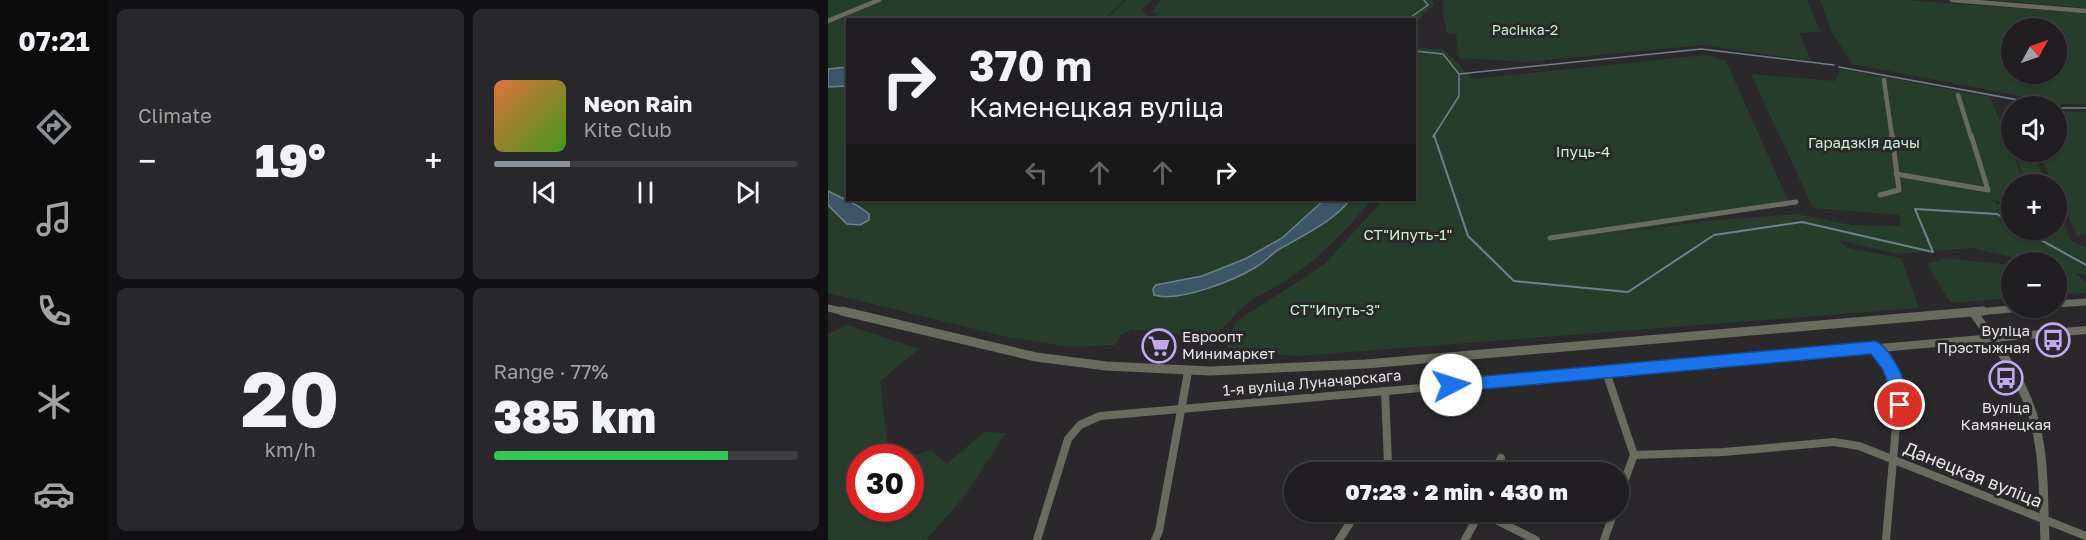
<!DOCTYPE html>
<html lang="en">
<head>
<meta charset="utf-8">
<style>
  :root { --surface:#201e20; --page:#282729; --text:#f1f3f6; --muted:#a2a2a5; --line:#3d3c3e; --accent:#8c9099 }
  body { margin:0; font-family:"Golos Text",sans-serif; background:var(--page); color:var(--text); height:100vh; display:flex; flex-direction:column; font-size:22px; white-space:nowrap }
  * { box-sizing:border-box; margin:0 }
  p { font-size:20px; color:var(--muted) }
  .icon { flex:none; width:33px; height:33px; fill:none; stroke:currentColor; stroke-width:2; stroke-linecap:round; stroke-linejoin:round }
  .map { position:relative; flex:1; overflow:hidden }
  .details { display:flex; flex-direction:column; gap:9px; padding:9px; background:#121012; width:720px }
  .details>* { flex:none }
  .guide { position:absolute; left:18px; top:18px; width:570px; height:183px; border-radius:0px; box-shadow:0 2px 4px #0004,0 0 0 2px var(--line); background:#201e20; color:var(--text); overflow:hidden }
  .needle { width:39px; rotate:50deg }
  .tools { position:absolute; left:1173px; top:18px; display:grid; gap:12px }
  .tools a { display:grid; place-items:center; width:66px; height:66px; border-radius:50%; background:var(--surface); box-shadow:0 2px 4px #0004,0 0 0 2px var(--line); font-size:30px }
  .speed { position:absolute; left:18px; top:444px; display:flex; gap:12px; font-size:30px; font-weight:700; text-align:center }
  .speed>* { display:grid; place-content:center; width:78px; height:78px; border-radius:50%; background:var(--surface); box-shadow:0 2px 4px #0004,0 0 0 2px var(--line); line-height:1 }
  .speed .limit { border:9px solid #d22; background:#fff; color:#111 }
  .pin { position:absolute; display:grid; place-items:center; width:51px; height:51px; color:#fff; margin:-26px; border:3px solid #fff; border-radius:50%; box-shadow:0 2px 6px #0007 }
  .me { position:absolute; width:66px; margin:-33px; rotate:85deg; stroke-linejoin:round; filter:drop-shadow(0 0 4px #0008) }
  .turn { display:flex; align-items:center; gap:21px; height:126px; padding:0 24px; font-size:27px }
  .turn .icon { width:78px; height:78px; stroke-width:2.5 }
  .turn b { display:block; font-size:42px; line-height:51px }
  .lanes { display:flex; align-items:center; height:57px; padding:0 24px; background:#0003; justify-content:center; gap:30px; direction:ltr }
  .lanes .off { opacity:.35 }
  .big { font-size:45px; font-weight:800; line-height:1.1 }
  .details .tile { flex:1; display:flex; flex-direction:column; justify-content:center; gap:9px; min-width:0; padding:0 21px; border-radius:9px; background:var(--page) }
  .details .dial { align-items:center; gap:0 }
  .dial b { font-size:78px; line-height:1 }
  .song { display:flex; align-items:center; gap:18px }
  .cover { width:72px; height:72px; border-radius:9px; background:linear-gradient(135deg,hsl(20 70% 55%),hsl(100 70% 35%)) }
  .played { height:6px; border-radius:3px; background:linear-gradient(90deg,var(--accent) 25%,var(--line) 25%) }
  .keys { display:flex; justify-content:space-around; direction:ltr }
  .heat { display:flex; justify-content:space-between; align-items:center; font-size:33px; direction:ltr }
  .charge { height:9px; border-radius:4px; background:linear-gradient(90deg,#34c759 77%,var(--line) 0) }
  .details .tiles { flex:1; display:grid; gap:9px; grid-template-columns:repeat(2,1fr) }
  .trip { position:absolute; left:456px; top:462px; width:345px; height:60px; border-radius:30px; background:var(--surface); box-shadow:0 2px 4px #0004,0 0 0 2px var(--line); font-weight:800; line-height:60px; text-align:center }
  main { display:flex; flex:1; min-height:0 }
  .dock { display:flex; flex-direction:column; width:108px; justify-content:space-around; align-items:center; background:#0d0c0d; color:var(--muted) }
  .dock .icon { width:42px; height:42px }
  .dock .on { color:var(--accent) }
  .dock b { font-size:27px; color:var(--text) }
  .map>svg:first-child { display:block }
  .green { fill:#273d2c; fill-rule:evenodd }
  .water { fill:#3c5567; stroke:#6f808d; stroke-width:1.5 }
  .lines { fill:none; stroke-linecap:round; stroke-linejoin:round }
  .stream-far1 { stroke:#6f808d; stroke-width:1.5 }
  .stream { stroke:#6f808d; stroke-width:2 }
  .building { fill:#674b58 }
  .minor-far2 { stroke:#696b5f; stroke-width:4.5 }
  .minor-far1 { stroke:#696b5f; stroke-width:5 }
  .minor { stroke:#696b5f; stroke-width:8 }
  .tertiary-far1 { stroke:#696b5f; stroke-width:7 }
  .tertiary { stroke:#696b5f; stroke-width:9 }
  .route { fill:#1a73e8; stroke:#114b97; stroke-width:1.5 }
  .labels { text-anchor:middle; stroke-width:6; stroke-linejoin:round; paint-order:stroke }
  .far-park-label { font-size:14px; fill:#c2f2cc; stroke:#2a282b }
  .park-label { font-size:15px; fill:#c2f2cc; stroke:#2a282b }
  .poi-label { font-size:15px; fill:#e6e4e7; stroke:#2a282b; text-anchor:end }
  .street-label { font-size:15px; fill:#e6e4e7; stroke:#2a282b }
  .near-street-label { font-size:18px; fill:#e6e4e7; stroke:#2a282b }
</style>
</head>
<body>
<main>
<nav class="dock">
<b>07:21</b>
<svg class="icon on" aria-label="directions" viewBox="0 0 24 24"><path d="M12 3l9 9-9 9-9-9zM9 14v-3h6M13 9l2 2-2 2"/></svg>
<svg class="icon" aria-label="music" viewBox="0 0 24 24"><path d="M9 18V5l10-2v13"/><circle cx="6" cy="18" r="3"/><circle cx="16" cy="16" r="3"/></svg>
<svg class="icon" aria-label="phone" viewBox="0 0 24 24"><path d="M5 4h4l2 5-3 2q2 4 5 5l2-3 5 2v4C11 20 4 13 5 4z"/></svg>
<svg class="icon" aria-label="climate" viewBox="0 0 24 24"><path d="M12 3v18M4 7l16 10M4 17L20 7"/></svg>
<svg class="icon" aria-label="car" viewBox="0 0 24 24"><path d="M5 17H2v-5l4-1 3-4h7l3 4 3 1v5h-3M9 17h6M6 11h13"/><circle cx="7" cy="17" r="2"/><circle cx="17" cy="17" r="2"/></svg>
</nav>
<section class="details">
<div class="tiles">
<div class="tile"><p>Climate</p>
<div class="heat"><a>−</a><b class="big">19°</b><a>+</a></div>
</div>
<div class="tile">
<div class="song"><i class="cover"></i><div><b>Neon Rain</b><p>Kite Club</p></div></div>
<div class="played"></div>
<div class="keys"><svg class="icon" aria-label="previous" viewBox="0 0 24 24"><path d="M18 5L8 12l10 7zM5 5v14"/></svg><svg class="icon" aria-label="pause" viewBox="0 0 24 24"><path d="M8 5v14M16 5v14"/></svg><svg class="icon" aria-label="next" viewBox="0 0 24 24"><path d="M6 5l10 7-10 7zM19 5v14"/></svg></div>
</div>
<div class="tile dial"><b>20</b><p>km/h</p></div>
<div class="tile"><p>Range · 77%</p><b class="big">385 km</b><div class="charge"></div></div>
</div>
</section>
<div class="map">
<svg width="1258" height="540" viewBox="0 0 1258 540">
  <rect width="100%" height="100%" fill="#2a282b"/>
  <!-- green -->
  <g class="green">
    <path d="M 0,0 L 296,0 L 276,19 L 20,20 L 20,200 L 543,200 C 520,229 491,258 460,279 C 447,288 431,294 417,305 C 405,315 392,336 375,339 C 359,341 346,331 331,330 C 321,329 314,332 304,329 L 293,335 L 287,345 L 243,347 L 179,337 L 0,293 Z"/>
    <path d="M 299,0 L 325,0 L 313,10 L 323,18 L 330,14 L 324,12 L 333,0 L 604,0 L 606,5 L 587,23 L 586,20 L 278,19 Z"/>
    <path d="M 616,0 L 979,0 L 993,32 L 971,33 L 983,61 L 875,45 L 699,62 L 631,58 L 628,33 L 619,34 C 618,23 612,11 616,0 Z"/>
    <path d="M 992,0 L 1076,0 L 1258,13 L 1258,104 L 1233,104 L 1024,64 L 1004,32 ZM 1184,28 L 1228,28 L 1228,74 L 1184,74 Z"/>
    <path d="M 1163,0 L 1258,0 L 1258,8 Z"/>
    <path d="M 587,48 L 615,49 L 645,79 L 877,55 L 898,61 L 962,205 L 783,234 L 879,221 L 968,214 L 1023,225 L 1073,226 L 1071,215 L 985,208 L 923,74 L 1007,81 L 1013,69 L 1162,97 L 1197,184 L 1184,184 L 1183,203 L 1164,200 L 1183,213 L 1184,230 L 1228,230 L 1229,207 L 1243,241 L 1258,247 L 1258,275 L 1247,273 L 1258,282 L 1258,293 L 1229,295 L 1229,270 L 1239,271 L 1229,268 L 1228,262 L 1206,262 L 1144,248 L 1070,254 L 1010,240 L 1020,248 L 1073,258 L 1091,308 L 470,356 L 398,351 L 407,322 L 496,265 L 555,200 L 586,200 Z"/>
    <path d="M 1229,111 L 1258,112 L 1258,234 L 1249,236 L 1229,191 L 1228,184 L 1225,184 L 1210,152 L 1228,152 Z"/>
    <path d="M 1186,152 L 1205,152 L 1219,184 L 1198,184 Z"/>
    <path d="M 1116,258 L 1183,265 L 1183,298 L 1123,303 L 1099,264 Z"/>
    <path d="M 19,325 L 91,349 L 52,381 L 61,457 L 32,458 L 32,508 L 82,508 L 82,457 L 103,450 L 119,464 L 156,432 L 178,433 L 138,494 L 98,540 L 0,540 L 0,334 Z"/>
  </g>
  <!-- water -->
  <g class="water">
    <path d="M 19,67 L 19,86 L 0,87 L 0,69 Z"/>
    <path d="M 0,191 L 30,206 L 41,214 L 41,220 L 32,225 L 19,224 L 0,205 Z"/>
    <path d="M 496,200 L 522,200 C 502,224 477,234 450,250 C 442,255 436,263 428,267 C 407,280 350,303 326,295 L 325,289 L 328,285 L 374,276 L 417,259 L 454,238 Z"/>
  </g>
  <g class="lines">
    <!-- stream-far1 -->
    <g class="stream-far1">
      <path d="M 579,20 L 600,5 L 596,0"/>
      <path d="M 586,51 L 615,54 L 631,74 L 631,96 L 605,137"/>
      <path d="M 1011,67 L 1223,106"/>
      <path d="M 631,74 L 873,49 L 1006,65"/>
      <path d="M 1228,108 L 1258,108"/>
    </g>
    <!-- stream -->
    <g class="stream">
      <path d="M 606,135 L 640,236 L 686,281 L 800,292 L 886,235 L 974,222 L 1105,252 L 1087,209 L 1169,214 L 1184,223"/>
      <path d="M 1195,230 L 1258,265"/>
    </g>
  </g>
  <!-- building -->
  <path class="building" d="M 327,338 L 346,340 L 341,351 L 316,349 L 320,342 L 324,342 Z"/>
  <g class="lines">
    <!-- minor-far2 -->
    <g class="minor-far2">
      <path d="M 1124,0 L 1258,11"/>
      <path d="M 0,21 L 51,0"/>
      <path d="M 1056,80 L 1064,137"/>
      <path d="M 1130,95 L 1143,137"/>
    </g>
    <!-- minor-far1 -->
    <g class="minor-far1">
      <path d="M 1068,174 L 1160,190 L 1143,135"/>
      <path d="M 1052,195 L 1071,190 L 1064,135"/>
      <path d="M 722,238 L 968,202"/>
    </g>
    <!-- minor -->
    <g class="minor">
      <path d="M 1047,347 L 1062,367 L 1071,392 L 1058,540"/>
      <path d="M 778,372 L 806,455 L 790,498"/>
      <path d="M 806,455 L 896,452 L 1006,442 L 1031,446 L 1258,536"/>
      <path d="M 560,464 L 577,472"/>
      <path d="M 555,472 L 560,464 L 557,391"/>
      <path d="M 666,472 L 673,458"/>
      <path d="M 209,540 L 240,439 L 252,425 L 272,416 L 1258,330"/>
      <path d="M 327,540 L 331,531 L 360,372"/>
      <path d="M 511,540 L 529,512"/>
      <path d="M 637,540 L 652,512 L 708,540"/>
      <path d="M 776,540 L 786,512"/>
    </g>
    <!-- tertiary-far1 -->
    <g class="tertiary-far1">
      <path d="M 1228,304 L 1258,302"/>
      <path d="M 0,308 L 21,313"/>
      <path d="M 1139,313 L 1194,308"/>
    </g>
    <!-- tertiary -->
    <g class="tertiary">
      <path d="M 14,311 L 208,357 L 278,366 L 382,371 L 538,364 L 1155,311"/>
      <path d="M 1145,312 C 1168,344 1193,377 1205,416 C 1217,455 1215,499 1217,540"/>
    </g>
  </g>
  <!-- route -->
  <path class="route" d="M 1047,341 C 1064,347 1086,393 1078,410 L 1066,410 L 1063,392 L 1055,370 L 1043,354 L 623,392 L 618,390 L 615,385 L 618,380 L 623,379 Z"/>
  <!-- icons -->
  <defs>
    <g id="bus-ring" transform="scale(1.725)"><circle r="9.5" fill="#2a282b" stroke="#c1a8f3" stroke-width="1.5"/><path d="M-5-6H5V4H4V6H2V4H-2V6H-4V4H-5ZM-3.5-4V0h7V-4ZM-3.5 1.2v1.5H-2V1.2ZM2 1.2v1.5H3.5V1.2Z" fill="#c1a8f3"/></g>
    <g id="supermarket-ring" transform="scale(1.725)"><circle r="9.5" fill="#2a282b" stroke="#c1a8f3" stroke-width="1.5"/><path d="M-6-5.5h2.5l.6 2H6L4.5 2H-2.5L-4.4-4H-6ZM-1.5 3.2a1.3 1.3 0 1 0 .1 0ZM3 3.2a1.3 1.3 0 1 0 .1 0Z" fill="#c1a8f3"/></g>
  </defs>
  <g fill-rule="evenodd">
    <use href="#bus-ring" x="1225" y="340"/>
    <use href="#supermarket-ring" x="331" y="346"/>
    <use href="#bus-ring" x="1178" y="378"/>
  </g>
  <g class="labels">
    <!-- far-park labels -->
    <g class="far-park-label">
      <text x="697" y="35">Расінка-2</text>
    </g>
    <!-- park labels -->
    <g class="park-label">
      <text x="1036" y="148">Гарадзкія дачы</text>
      <text x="755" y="157">Іпуць-4</text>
      <text x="580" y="240">СТ"Ипуть-1"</text>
      <text x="507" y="315">СТ"Ипуть-3"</text>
    </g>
    <!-- poi labels -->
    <g class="poi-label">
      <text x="1202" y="336">Вуліца<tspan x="1202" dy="17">Прэстыжная</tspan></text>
      <text x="354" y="342" text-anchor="start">Евроопт<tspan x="354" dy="17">Минимаркет</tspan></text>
      <text x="1178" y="413" text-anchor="middle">Вуліца<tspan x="1178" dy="17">Камянецкая</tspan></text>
    </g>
    <!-- street labels -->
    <g class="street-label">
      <text transform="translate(484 383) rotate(-5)" y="5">1-я вуліца Луначарскага</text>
    </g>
    <!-- near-street labels -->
    <g class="near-street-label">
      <text transform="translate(1145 475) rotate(22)" y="6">Данецкая вуліца</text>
    </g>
  </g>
</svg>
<div class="tools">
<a><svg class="needle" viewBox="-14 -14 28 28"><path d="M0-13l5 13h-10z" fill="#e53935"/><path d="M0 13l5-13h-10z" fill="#a2a2a5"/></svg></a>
<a><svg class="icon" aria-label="sound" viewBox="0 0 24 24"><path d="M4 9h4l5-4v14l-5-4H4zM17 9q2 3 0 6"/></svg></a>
<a>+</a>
<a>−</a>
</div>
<div class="speed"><div class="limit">30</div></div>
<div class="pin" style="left:1072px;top:405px;background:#d93025"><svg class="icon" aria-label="arrive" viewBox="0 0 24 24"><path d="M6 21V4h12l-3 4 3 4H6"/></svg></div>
<svg class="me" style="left:623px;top:385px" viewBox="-20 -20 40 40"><circle r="19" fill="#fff"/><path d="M0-13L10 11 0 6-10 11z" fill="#1a73e8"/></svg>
<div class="trip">07:23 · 2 min · 430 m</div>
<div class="guide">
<div class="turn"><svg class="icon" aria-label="right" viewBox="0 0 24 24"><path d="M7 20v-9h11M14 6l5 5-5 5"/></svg><div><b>370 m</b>Каменецкая вуліца</div></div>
<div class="lanes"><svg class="icon off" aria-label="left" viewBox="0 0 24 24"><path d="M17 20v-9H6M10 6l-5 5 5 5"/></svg><svg class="icon off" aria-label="ahead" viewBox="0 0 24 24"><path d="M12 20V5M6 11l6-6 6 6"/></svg><svg class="icon off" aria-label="ahead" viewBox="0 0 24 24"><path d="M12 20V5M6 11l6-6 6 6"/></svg><svg class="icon" aria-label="right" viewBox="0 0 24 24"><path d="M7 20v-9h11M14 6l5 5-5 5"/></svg></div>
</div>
</div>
</main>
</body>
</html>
